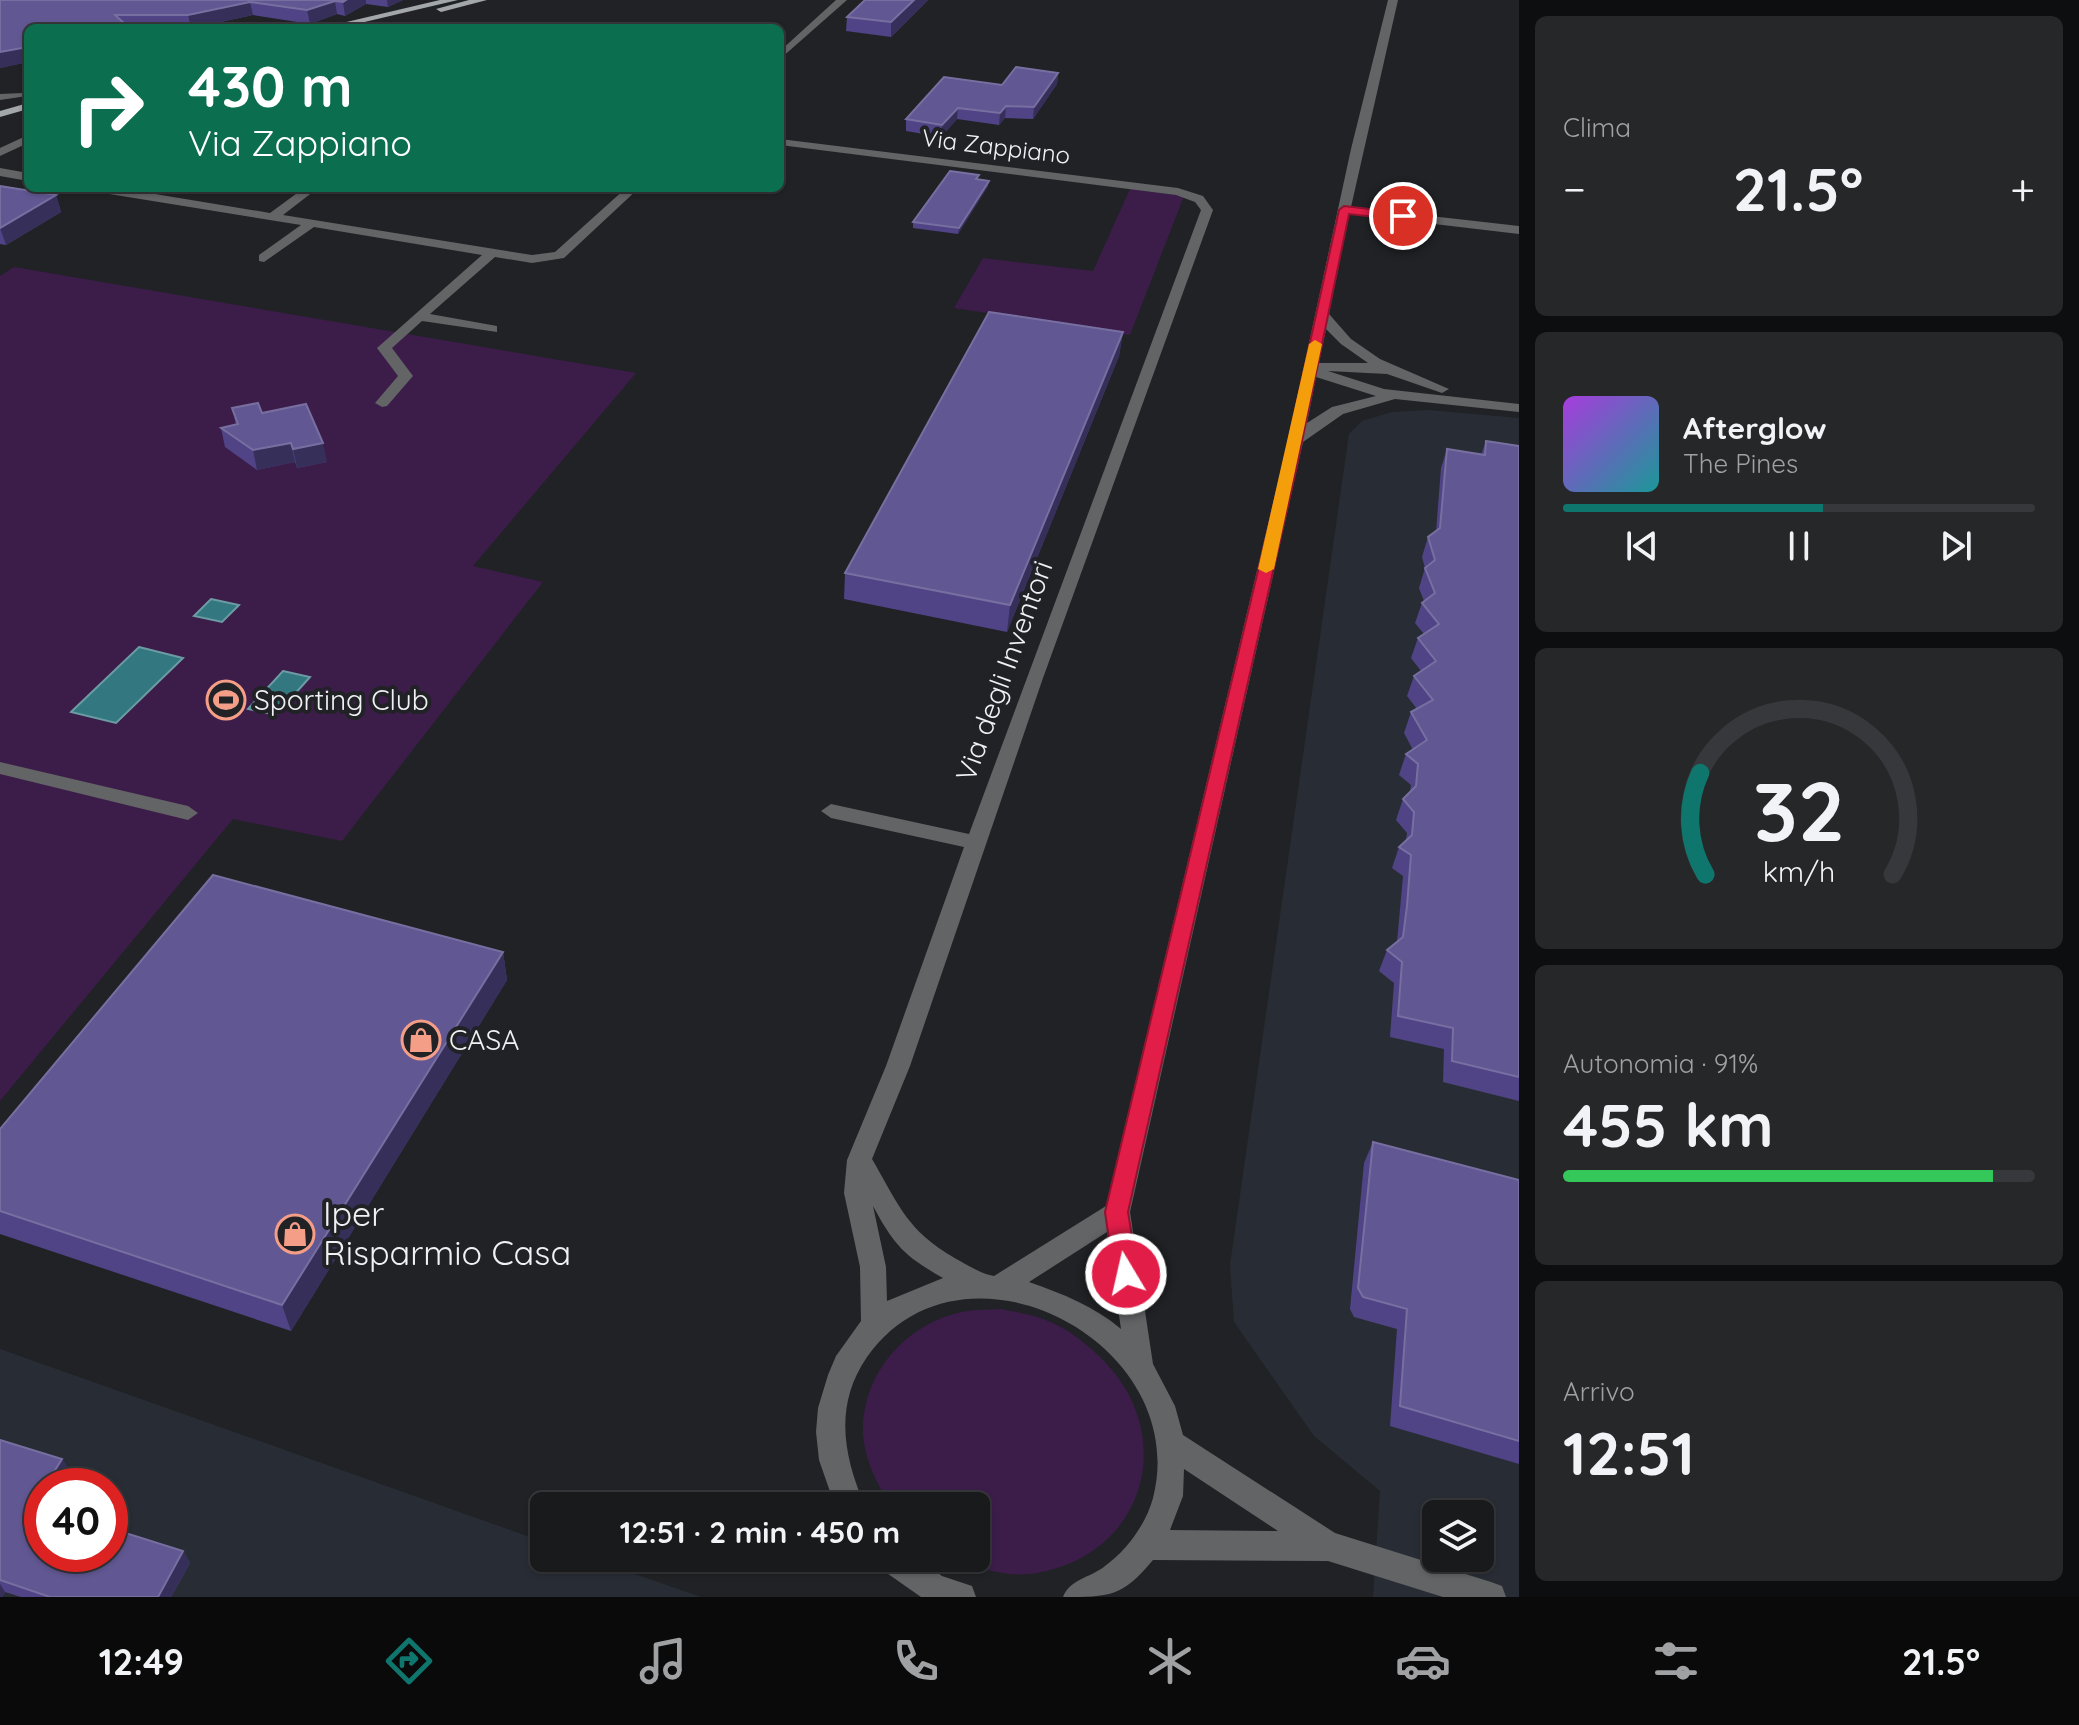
<!DOCTYPE html>
<html lang="it">
<head>
<meta charset="utf-8">
<style>
  :root { --surface:#181a1c; --page:#252729; --text:#f1f3f6; --muted:#9fa1a3; --line:#36383b; --accent:#0f766e }
  body { margin:0; font-family:Quicksand,sans-serif; background:var(--page); color:var(--text); height:100vh; display:flex; flex-direction:column; font-size:30px; white-space:nowrap }
  * { box-sizing:border-box; margin:0 }
  p { font-size:26px; color:var(--muted) }
  .icon { flex:none; width:44px; height:44px; fill:none; stroke:currentColor; stroke-width:2; stroke-linecap:round; stroke-linejoin:round }
  .map { position:relative; flex:1; overflow:hidden }
  .details { display:flex; flex-direction:column; gap:16px; padding:16px; background:#0d0e0f; width:560px }
  .details>* { flex:none }
  .top-card { position:absolute; left:24px; top:24px; width:760px; height:168px; border-radius:12px; box-shadow:0 2px 6px #0004,0 0 0 2px var(--line); background:#0b6e4f; color:#fff; overflow:hidden }
  .controls { position:absolute; left:1422px; top:1500px; display:grid; gap:16px }
  .controls a { display:grid; place-items:center; width:72px; height:72px; border-radius:12px; background:var(--surface); box-shadow:0 2px 6px #0004,0 0 0 2px var(--line); font-size:40px }
  .speed { position:absolute; left:24px; top:1468px; display:flex; gap:16px; font-size:40px; font-weight:700; text-align:center }
  .speed>* { display:grid; place-content:center; width:104px; height:104px; border-radius:50%; background:var(--surface); box-shadow:0 2px 6px #0004,0 0 0 2px var(--line); line-height:1 }
  .speed .limit { border:12px solid #d22; background:#fff; color:#111 }
  .pin { position:absolute; display:grid; place-items:center; width:68px; height:68px; color:#fff; margin:-34px; border:4px solid #fff; border-radius:50%; box-shadow:0 2px 8px #0007 }
  .me { position:absolute; width:88px; margin:-44px; rotate:351deg; stroke-linejoin:round; filter:drop-shadow(0 0 6px #0008) }
  .turn { display:flex; align-items:center; gap:28px; height:168px; padding:0 32px; font-size:36px }
  .turn .icon { width:104px; height:104px; stroke-width:2.5 }
  .turn b { display:block; font-size:56px; line-height:68px }
  .big { font-size:60px; font-weight:700; line-height:1.1 }
  .details .card { flex:1; display:flex; flex-direction:column; justify-content:center; gap:12px; min-width:0; padding:0 28px; border-radius:12px; background:var(--page) }
  .details .dial { align-items:center; gap:0 }
  .dial svg { height:208px; overflow:visible; fill:none; stroke:var(--line); stroke-width:7; stroke-linecap:round; text-anchor:middle }
  .dial text { fill:var(--text); stroke:none }
  .song { display:flex; align-items:center; gap:24px }
  .cover { width:96px; height:96px; border-radius:12px; background:linear-gradient(135deg,hsl(280 70% 55%),hsl(180 70% 35%)) }
  .played { height:8px; border-radius:4px; background:linear-gradient(90deg,var(--accent) 55%,var(--line) 55%) }
  .keys { display:flex; justify-content:space-around; direction:ltr }
  .heat { display:flex; justify-content:space-between; align-items:center; font-size:44px; direction:ltr }
  .charge { height:12px; border-radius:6px; background:linear-gradient(90deg,#34c759 91%,var(--line) 0) }
  .trip { position:absolute; left:530px; top:1492px; width:460px; height:80px; border-radius:12px; background:var(--surface); box-shadow:0 2px 6px #0004,0 0 0 2px var(--line); font-weight:700; line-height:80px; text-align:center }
  .menu { display:flex; height:128px; justify-content:space-around; align-items:center; background:#0a0a0b; color:var(--muted) }
  .menu .icon { width:56px; height:56px }
  .menu .active { color:var(--accent) }
  .menu b { font-size:36px; color:var(--text) }
  main { display:flex; flex:1; min-height:0 }
  .map>svg:first-child { display:block }
  .built { fill:#282d35; fill-rule:evenodd }
  .green { fill:#3c1d4a }
  .water { fill:#337780; stroke:#6c9ca3; stroke-width:2 }
  .lines { fill:none; stroke-linecap:round; stroke-linejoin:round }
  .minor { fill:#626465; fill-rule:evenodd }
  .major { fill:#a3a7a9; fill-rule:evenodd }
  .wall { fill:#504486 }
  .shaded-wall { fill:#362f5a }
  .building { fill:#615792; stroke:#786fa1; stroke-width:2 }
  .route { fill:#e11d48; stroke:#92132f; stroke-width:2 }
  .slow { fill:#f59e0b }
  .labels { text-anchor:middle; stroke-width:8; stroke-linejoin:round; paint-order:stroke }
  .far-street-label { font-size:24px; fill:#f0f1f4; stroke:#202225 }
  .street-label { font-size:28px; fill:#f0f1f4; stroke:#202225 }
  .poi-label { font-size:28px; fill:#f0f1f4; stroke:#202225; text-anchor:start }
  .near-poi-label { font-size:34px; fill:#f0f1f4; stroke:#202225; text-anchor:start }
</style>
</head>
<body>
<main>
<div class="map">
<svg width="1519" height="1597" viewBox="0 0 1519 1597">
  <rect width="100%" height="100%" fill="#202225"/>
  <!-- built -->
  <g class="built">
    <path d="M 1428,410 L 1519,418 L 1519,1597 L 1373,1597 L 1380,1491 L 1314,1436 L 1234,1322 L 1230,1265 L 1349,434 L 1362,421 L 1392,412 ZM 1436,1514 L 1480,1514 L 1480,1558 L 1436,1558 Z"/>
    <path d="M 0,1349 L 544,1542 L 544,1558 L 589,1558 L 701,1597 L 0,1597 ZM 42,1486 L 110,1486 L 110,1554 L 42,1554 Z"/>
  </g>
  <!-- green -->
  <g class="green">
    <path d="M 1130,189 L 1184,196 L 1130,335 L 954,308 L 983,258 L 1093,271 Z"/>
    <path d="M 14,267 L 636,373 L 473,566 L 543,582 L 342,841 L 233,819 L 0,1101 L 0,276 Z"/>
    <path d="M 1001,1309 C 1015,1312 1030,1314 1043,1319 C 1064,1326 1083,1341 1099,1356 C 1179,1432 1148,1553 1037,1573 C 1009,1578 979,1569 954,1558 L 976,1558 L 976,1506 L 891,1506 C 877,1484 864,1459 863,1432 C 862,1375 904,1326 958,1313 C 972,1309 987,1310 1001,1309 Z"/>
  </g>
  <!-- water -->
  <g class="water">
    <path d="M 211,599 L 239,605 L 222,622 L 194,616 Z"/>
    <path d="M 139,647 L 183,658 L 116,723 L 71,712 Z"/>
    <path d="M 283,671 L 310,677 L 276,715 L 248,709 Z"/>
  </g>
  <g class="lines">
    <!-- minor -->
    <g class="minor">
      <path d="M 836,0 L 847,0 L 780,59 L 780,51 Z"/>
      <path d="M 1388,0 L 1398,0 L 1351,207 L 1519,226 L 1519,234 L 1349,214 L 1329,314 L 1351,339 L 1380,359 L 1449,389 L 1442,393 L 1387,374 L 1328,371 L 1384,389 L 1519,404 L 1519,412 L 1395,399 L 1343,414 L 1303,442 L 1130,1212 L 1153,1364 L 1175,1406 L 1183,1435 L 1335,1533 L 1491,1582 L 1502,1586 L 1506,1597 L 1443,1597 L 1328,1561 L 1153,1560 C 1122,1597 1110,1597 1063,1597 C 1070,1579 1090,1578 1105,1566 C 1127,1550 1146,1524 1153,1498 C 1193,1342 962,1222 867,1357 C 834,1405 843,1455 865,1506 L 835,1506 L 819,1460 L 816,1432 L 818,1408 L 828,1375 L 836,1356 L 861,1321 L 860,1267 L 844,1193 L 847,1160 L 886,1066 L 964,847 L 831,818 L 821,811 L 831,804 L 969,834 L 1201,210 L 1195,202 L 1176,195 L 780,145 L 780,139 L 1178,188 L 1203,196 L 1213,210 L 1043,678 L 910,1066 L 872,1159 C 901,1209 908,1232 960,1261 C 971,1267 982,1274 994,1276 L 1106,1206 L 1288,440 L 1351,149 ZM 1326,329 L 1341,344 L 1368,363 L 1319,363 ZM 1316,377 L 1376,396 L 1332,407 L 1307,423 ZM 873,1206 C 894,1245 904,1256 943,1278 L 887,1301 L 886,1267 ZM 1107,1232 L 1121,1329 C 1094,1306 1063,1294 1029,1282 ZM 1184,1469 L 1278,1531 L 1170,1530 L 1183,1496 Z"/>
      <path d="M 0,94 L 22,93 L 27,96 L 0,100 Z"/>
      <path d="M 28,135 L 28,143 L 0,156 L 0,148 Z"/>
      <path d="M 0,168 L 28,173 L 28,181 L 0,176 Z"/>
      <path d="M 91,188 L 119,188 L 270,213 L 304,188 L 318,188 L 283,215 L 532,255 L 555,252 L 626,188 L 639,188 L 564,258 L 532,263 L 495,257 L 430,314 L 497,326 L 497,332 L 422,321 L 392,348 L 413,376 L 387,406 L 382,407 L 375,403 L 398,376 L 377,348 L 482,255 L 314,227 L 264,262 L 259,261 L 259,255 L 301,225 L 97,192 Z"/>
      <path d="M 0,762 L 188,806 L 198,813 L 188,820 L 0,774 Z"/>
      <path d="M 877,1558 L 918,1558 L 942,1576 L 972,1586 L 976,1597 L 921,1597 L 881,1569 Z"/>
    </g>
    <!-- major -->
    <g class="major">
      <path d="M 440,0 L 458,0 L 339,28 L 321,28 Z"/>
      <path d="M 469,0 L 487,0 L 441,12 L 436,9 Z"/>
      <path d="M 28,103 L 28,109 L 0,117 L 0,111 Z"/>
    </g>
  </g>
  <!-- wall -->
  <g class="wall">
    <path d="M 0,0 L 403,0 L 388,7 L 366,4 L 345,16 L 337,14 L 310,24 L 253,15 L 193,28 L 28,28 L 28,62 L 0,68 Z"/>
    <path d="M 865,0 L 928,0 L 891,37 L 846,31 L 847,17 Z"/>
    <path d="M 1058,73 L 1057,84 L 1033,119 L 1005,118 L 999,125 L 957,119 L 941,137 L 906,131 L 906,119 L 1002,85 Z"/>
    <path d="M 978,179 L 988,186 L 958,234 L 913,228 L 913,222 Z"/>
    <path d="M 0,186 L 56,195 L 61,212 L 6,245 L 0,244 Z"/>
    <path d="M 1123,332 L 1119,356 L 1007,632 L 844,599 L 845,573 Z"/>
    <path d="M 232,408 L 262,413 L 327,462 L 297,468 L 295,462 L 257,470 L 225,447 L 221,428 L 236,425 Z"/>
    <path d="M 1486,441 L 1519,446 L 1519,1101 L 1443,1082 L 1444,1049 L 1390,1037 L 1394,983 L 1379,971 L 1387,950 L 1397,942 L 1403,876 L 1392,868 L 1399,847 L 1406,840 L 1407,833 L 1396,820 L 1403,799 L 1410,792 L 1411,785 L 1399,775 L 1406,754 L 1413,750 L 1404,733 L 1411,712 L 1417,709 L 1407,696 L 1414,676 L 1421,671 L 1411,658 L 1418,638 L 1424,634 L 1415,623 L 1422,603 L 1424,601 L 1419,588 L 1425,568 L 1422,557 L 1428,537 L 1436,532 L 1441,468 L 1447,449 L 1481,455 Z"/>
    <path d="M 503,952 L 507,980 L 291,1331 L 0,1234 L 0,1129 Z"/>
    <path d="M 1373,1142 L 1519,1180 L 1519,1464 L 1390,1426 L 1397,1329 L 1354,1317 L 1350,1309 L 1364,1163 Z"/>
    <path d="M 0,1440 L 62,1459 L 70,1472 L 61,1486 L 42,1486 L 42,1554 L 183,1551 L 190,1563 L 171,1597 L 21,1597 L 5,1592 L 2,1597 L 0,1597 Z"/>
  </g>
  <!-- shaded-wall -->
  <g class="shaded-wall">
    <path d="M 346,0 L 366,0 L 366,4 L 345,16 L 343,2 Z"/>
    <path d="M 387,0 L 403,0 L 388,7 Z"/>
    <path d="M 914,0 L 928,0 L 891,37 L 891,22 Z"/>
    <path d="M 335,1 L 337,14 L 310,24 L 307,10 Z"/>
    <path d="M 250,2 L 253,15 L 191,28 L 188,15 Z"/>
    <path d="M 125,24 L 126,28 L 111,28 Z"/>
    <path d="M 28,47 L 28,62 L 0,68 L 0,52 Z"/>
    <path d="M 1058,73 L 1057,84 L 1033,119 L 1034,107 Z"/>
    <path d="M 1006,106 L 1005,118 L 999,125 L 1000,113 Z"/>
    <path d="M 958,108 L 957,119 L 941,137 L 942,125 Z"/>
    <path d="M 989,181 L 988,186 L 958,234 L 959,228 Z"/>
    <path d="M 56,195 L 61,212 L 6,245 L 0,228 Z"/>
    <path d="M 1123,332 L 1119,356 L 1007,632 L 1010,605 Z"/>
    <path d="M 291,443 L 295,462 L 257,470 L 253,450 Z"/>
    <path d="M 323,443 L 327,462 L 297,468 L 293,449 Z"/>
    <path d="M 503,952 L 507,980 L 291,1331 L 282,1305 Z"/>
    <path d="M 62,1459 L 70,1472 L 61,1486 L 45,1486 Z"/>
    <path d="M 42,1491 L 42,1516 L 34,1504 Z"/>
    <path d="M 183,1551 L 190,1563 L 171,1597 L 158,1597 Z"/>
    <path d="M 0,1584 L 5,1592 L 2,1597 L 0,1597 Z"/>
  </g>
  <!-- building -->
  <g class="building">
    <path d="M 0,0 L 346,0 L 343,2 L 335,1 L 307,10 L 250,2 L 188,15 L 115,15 L 125,24 L 111,28 L 28,28 L 28,47 L 0,52 Z"/>
    <path d="M 865,0 L 914,0 L 891,22 L 847,17 Z"/>
    <path d="M 1016,67 L 1058,73 L 1034,107 L 1006,106 L 1000,113 L 958,108 L 942,125 L 906,119 L 944,77 L 1002,85 Z"/>
    <path d="M 950,171 L 979,175 L 976,179 L 989,181 L 959,228 L 913,222 Z"/>
    <path d="M 0,186 L 56,195 L 0,228 Z"/>
    <path d="M 989,312 L 1123,332 L 1010,605 L 845,573 Z"/>
    <path d="M 258,403 L 262,413 L 306,404 L 323,443 L 293,449 L 291,443 L 253,450 L 221,428 L 238,424 L 232,408 Z"/>
    <path d="M 1486,441 L 1519,446 L 1519,1077 L 1452,1061 L 1453,1028 L 1398,1016 L 1402,962 L 1387,950 L 1403,937 L 1407,906 L 1411,855 L 1399,847 L 1412,835 L 1414,812 L 1403,799 L 1416,786 L 1418,764 L 1406,754 L 1427,740 L 1411,712 L 1433,700 L 1414,676 L 1436,661 L 1418,638 L 1439,624 L 1422,603 L 1435,593 L 1425,568 L 1435,560 L 1428,537 L 1440,528 L 1447,449 L 1485,455 Z"/>
    <path d="M 213,875 L 503,952 L 282,1305 L 0,1211 L 0,1129 Z"/>
    <path d="M 1373,1142 L 1519,1180 L 1519,1441 L 1400,1406 L 1407,1309 L 1363,1297 L 1358,1288 Z"/>
    <path d="M 0,1440 L 62,1459 L 45,1486 L 42,1486 L 42,1491 L 34,1504 L 42,1506 L 42,1554 L 110,1554 L 110,1528 L 183,1551 L 158,1597 L 50,1597 L 0,1580 Z"/>
  </g>
  <!-- route -->
  <path class="route" d="M 1344,206 L 1403,213 L 1408,216 L 1403,220 L 1349,214 L 1296,470 L 1128,1212 L 1138,1274 L 1135,1281 L 1126,1284 L 1118,1281 L 1114,1274 L 1105,1212 L 1282,470 L 1339,210 Z"/>
  <!-- slow -->
  <path class="slow" d="M 1315,340 L 1322,344 L 1274,569 L 1266,573 L 1258,569 L 1309,344 Z"/>
  <!-- icons -->
  <defs>
    <g id="stadium-ring" transform="scale(2)"><circle r="9.5" fill="#202225" stroke="#f49e88" stroke-width="1.5"/><path d="M0-5a6.5 5 0 1 0 0 10a6.5 5 0 1 0 0-10ZM-3.5-1.8h7v3.6h-7Z" fill="#f49e88"/></g>
    <g id="shop-ring" transform="scale(2)"><circle r="9.5" fill="#202225" stroke="#f49e88" stroke-width="1.5"/><path d="M-5-2.5h2.3a2.7 3.5 0 0 1 5.4 0H5L5.5 6h-11ZM-1.5-2.5h3a1.5 2.3 0 0 0-3 0Z" fill="#f49e88"/></g>
  </defs>
  <g fill-rule="evenodd">
    <use href="#stadium-ring" x="226" y="700"/>
    <use href="#shop-ring" x="421" y="1040"/>
    <use href="#shop-ring" x="295" y="1234"/>
  </g>
  <g class="labels">
    <!-- far-street labels -->
    <g class="far-street-label">
      <text transform="translate(996 147) rotate(7)" y="8">Via Zappiano</text>
    </g>
    <!-- street labels -->
    <g class="street-label">
      <text transform="translate(1004 671) rotate(-70)" y="10">Via degli Inventori</text>
    </g>
    <!-- poi labels -->
    <g class="poi-label">
      <text x="254" y="710">Sporting Club</text>
      <text x="449" y="1050">CASA</text>
    </g>
    <!-- near-poi labels -->
    <g class="near-poi-label">
      <text x="323" y="1226">Iper<tspan x="323" dy="39">Risparmio Casa</tspan></text>
    </g>
  </g>
</svg>
<div class="controls">
<a><svg class="icon" aria-label="layers" viewBox="0 0 24 24"><path d="M12 4l9 5-9 5-9-5zM3 14l9 5 9-5"/></svg></a>
</div>
<div class="speed"><div class="limit">40</div></div>
<div class="pin" style="left:1403px;top:216px;background:#d93025"><svg class="icon" aria-label="arrive" viewBox="0 0 24 24"><path d="M6 21V4h12l-3 4 3 4H6"/></svg></div>
<svg class="me" style="left:1126px;top:1274px" viewBox="-20 -20 40 40"><circle r="17" fill="#e11d48" stroke="#fff" stroke-width="3"/><path d="M0-11L8 9 0 5-8 9z" fill="#fff"/></svg>
<div class="trip">12:51 · 2 min · 450 m</div>
<div class="top-card">
<div class="turn"><svg class="icon" aria-label="right" viewBox="0 0 24 24"><path d="M7 20v-9h11M14 6l5 5-5 5"/></svg><div><b>430 m</b>Via Zappiano</div></div>
</div>
</div>
<section class="details">
<div class="card"><p>Clima</p>
<div class="heat"><a>−</a><b class="big">21.5°</b><a>+</a></div>
</div>
<div class="card">
<div class="song"><i class="cover"></i><div><b>Afterglow</b><p>The Pines</p></div></div>
<div class="played"></div>
<div class="keys"><svg class="icon" aria-label="previous" viewBox="0 0 24 24"><path d="M18 5L8 12l10 7zM5 5v14"/></svg><svg class="icon" aria-label="pause" viewBox="0 0 24 24"><path d="M8 5v14M16 5v14"/></svg><svg class="icon" aria-label="next" viewBox="0 0 24 24"><path d="M6 5l10 7-10 7zM19 5v14"/></svg></div>
</div>
<div class="card dial"><svg viewBox="0 0 100 80">
<path d="M14 69A42 42 0 1 1 86 69"/>
<path d="M14 69A42 42 0 0 1 12 30" stroke="#0f766e"/>
<text x="50" y="56" font-size="32" font-weight="700">32</text>
<text x="50" y="72" font-size="11">km/h</text>
</svg></div>
<div class="card"><p>Autonomia · 91%</p><b class="big">455 km</b><div class="charge"></div></div>
<div class="card"><p>Arrivo</p><b class="big">12:51</b></div>
</section>
</main>
<nav class="menu">
<b>12:49</b>
<svg class="icon active" aria-label="directions" viewBox="0 0 24 24"><path d="M12 3l9 9-9 9-9-9zM9 14v-3h6M13 9l2 2-2 2"/></svg>
<svg class="icon" aria-label="music" viewBox="0 0 24 24"><path d="M9 18V5l10-2v13"/><circle cx="6" cy="18" r="3"/><circle cx="16" cy="16" r="3"/></svg>
<svg class="icon" aria-label="phone" viewBox="0 0 24 24"><path d="M5 4h4l2 5-3 2q2 4 5 5l2-3 5 2v4C11 20 4 13 5 4z"/></svg>
<svg class="icon" aria-label="climate" viewBox="0 0 24 24"><path d="M12 3v18M4 7l16 10M4 17L20 7"/></svg>
<svg class="icon" aria-label="car" viewBox="0 0 24 24"><path d="M5 17H2v-5l4-1 3-4h7l3 4 3 1v5h-3M9 17h6M6 11h13"/><circle cx="7" cy="17" r="2"/><circle cx="17" cy="17" r="2"/></svg>
<svg class="icon" aria-label="filters" viewBox="0 0 24 24"><path d="M4 7h16M4 17h16"/><circle cx="9" cy="7" r="2"/><circle cx="15" cy="17" r="2"/></svg>
<b>21.5°</b>
</nav>
</body>
</html>
